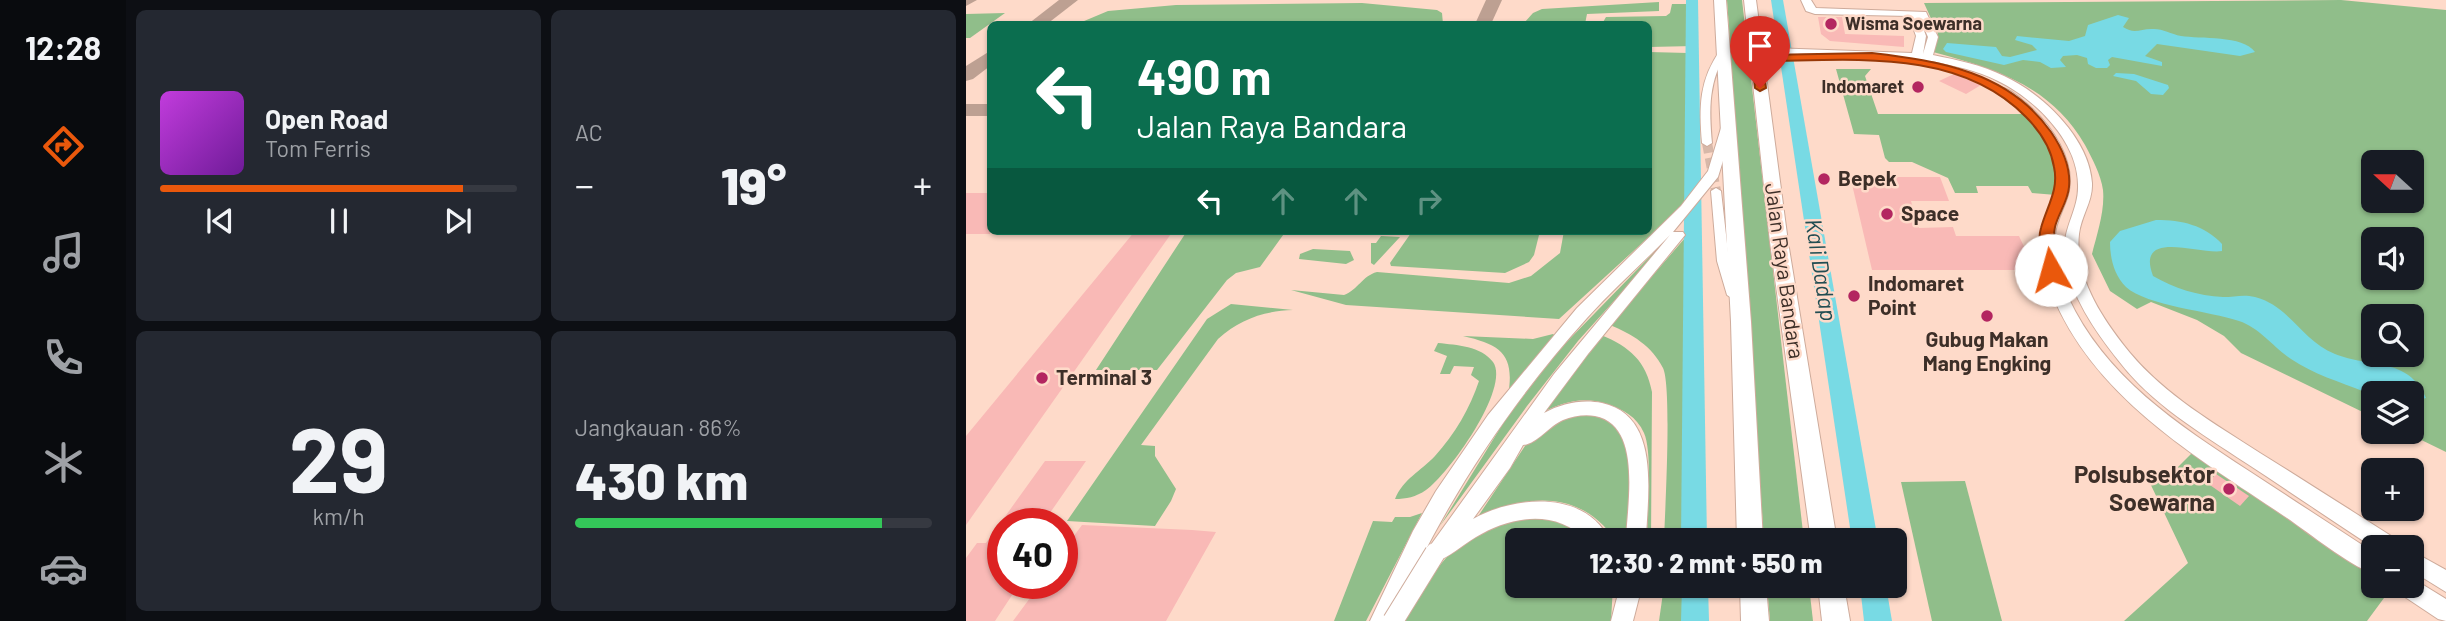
<!DOCTYPE html>
<html lang="id">
<head>
<meta charset="utf-8">
<style>
  :root { --surface:#171b24; --page:#242831; --text:#f1f3f6; --muted:#9ea1a6; --line:#363941; --accent:#ea580c }
  body { margin:0; font-family:Barlow,sans-serif; background:var(--page); color:var(--text); height:100vh; display:flex; flex-direction:column; font-size:26px; white-space:nowrap }
  * { box-sizing:border-box; margin:0 }
  p { font-size:23px; color:var(--muted) }
  .icon { flex:none; width:38px; height:38px; fill:none; stroke:currentColor; stroke-width:2; stroke-linecap:round; stroke-linejoin:round }
  .map { position:relative; flex:1; overflow:hidden }
  .details { display:flex; flex-direction:column; gap:10px; padding:10px; background:#0d0f14; width:840px }
  .details>* { flex:none }
  .banner { position:absolute; left:21px; top:21px; width:665px; height:214px; border-radius:10px; box-shadow:0 2px 5px #0004; background:#0b6e4f; color:#fff; overflow:hidden }
  .needle { width:46px; rotate:291deg }
  .buttons { position:absolute; left:1395px; top:150px; display:grid; gap:14px }
  .buttons a { display:grid; place-items:center; width:63px; height:63px; border-radius:10px; background:var(--surface); box-shadow:0 2px 5px #0004; font-size:35px }
  .speed { position:absolute; left:21px; top:508px; display:flex; gap:14px; font-size:35px; font-weight:700; text-align:center }
  .speed>* { display:grid; place-content:center; width:91px; height:91px; border-radius:50%; background:var(--surface); box-shadow:0 2px 5px #0004; line-height:1 }
  .speed .limit { border:10px solid #d22; background:#fff; color:#111 }
  .pin { position:absolute; display:grid; place-items:center; width:60px; height:60px; color:#fff; margin:-72px -30px; border-radius:50% 50% 50% 0; rotate:-45deg; box-shadow:0 0 7px #0007 }
  .pin .icon { rotate:45deg }
  .me { position:absolute; width:77px; margin:-38px; rotate:353deg; stroke-linejoin:round; filter:drop-shadow(0 0 5px #0008) }
  .turn { display:flex; align-items:center; gap:24px; height:147px; padding:0 35px; font-size:32px }
  .turn .icon { width:91px; height:91px; stroke-width:2.5 }
  .turn b { display:block; font-size:49px; line-height:60px }
  .lanes { display:flex; align-items:center; height:66px; padding:0 35px; background:#0003; justify-content:center; gap:35px; direction:ltr }
  .lanes .off { opacity:.35 }
  .big { font-size:52px; font-weight:800; line-height:1.1 }
  .details .widget { flex:1; display:flex; flex-direction:column; justify-content:center; gap:10px; min-width:0; padding:0 24px; border-radius:10px; background:var(--page) }
  .details .dial { align-items:center; gap:0 }
  .dial b { font-size:91px; line-height:1 }
  .song { display:flex; align-items:center; gap:21px }
  .cover { width:84px; height:84px; border-radius:10px; background:linear-gradient(135deg,hsl(290 70% 55%),hsl(280 70% 35%)) }
  .played { height:7px; border-radius:4px; background:linear-gradient(90deg,var(--accent) 85%,var(--line) 85%) }
  .keys { display:flex; justify-content:space-around; direction:ltr }
  .heat { display:flex; justify-content:space-between; align-items:center; font-size:38px; direction:ltr }
  .charge { height:10px; border-radius:5px; background:linear-gradient(90deg,#34c759 86%,var(--line) 0) }
  .details .tiles { flex:1; display:grid; gap:10px; grid-template-columns:repeat(2,1fr) }
  .trip { position:absolute; left:539px; top:528px; width:402px; height:70px; border-radius:10px; background:var(--surface); box-shadow:0 2px 5px #0004; font-weight:800; line-height:70px; text-align:center }
  main { display:flex; flex:1; min-height:0 }
  .dock { display:flex; flex-direction:column; width:126px; justify-content:space-around; align-items:center; background:#090b0e; color:var(--muted) }
  .dock .icon { width:49px; height:49px }
  .dock .on { color:var(--accent) }
  .dock b { font-size:32px; color:var(--text) }
  .map>svg:first-child { display:block }
  .green { fill:#90be8a; fill-rule:evenodd }
  .water { fill:#78dae4 }
  .lines { fill:none; stroke-linecap:round; stroke-linejoin:round }
  .river { fill:#78dae4; fill-rule:evenodd }
  .taxiway { fill:#bda092; fill-rule:evenodd }
  .building { fill:#f9b9b6 }
  .minor-tunnel { stroke:#d7b8a9; stroke-width:10; stroke-dasharray:10 5; stroke-linecap:butt }
  .minor-casing { stroke:#ceab9b; stroke-width:2 }
  .tertiary-casing { stroke:#ceab9b; stroke-width:2 }
  .primary-casing { stroke:#ceab9b; stroke-width:2 }
  .minor { fill:#fff; fill-rule:evenodd }
  .tertiary { fill:#fff; fill-rule:evenodd }
  .primary { fill:#fff; fill-rule:evenodd }
  .tertiary-bridge-casing { stroke:#ceab9b; stroke-width:22; stroke-linecap:butt }
  .tertiary-bridge { stroke:#fff; stroke-width:20 }
  .route { fill:#ea580c; stroke:#983908; stroke-width:2 }
  .poi-dot { fill:#b32660; stroke:#fedac9; stroke-width:2.5 }
  .labels { text-anchor:middle; stroke-width:5; stroke-linejoin:round; paint-order:stroke }
  .far-poi-label { font-size:18px; font-weight:bold; fill:#3d2f28; stroke:#fedac9; text-anchor:start }
  .poi-label { font-size:21px; font-weight:bold; fill:#3d2f28; stroke:#fedac9; text-anchor:start }
  .street-label { font-size:21px; fill:#3d2f28; stroke:#fedac9 }
  .water-label { font-size:23px; font-style:italic; fill:#214d52; stroke:#fedac9 }
  .near-poi-label { font-size:24px; font-weight:bold; fill:#3d2f28; stroke:#fedac9; text-anchor:end }
</style>
</head>
<body>
<main>
<nav class="dock">
<b>12:28</b>
<svg class="icon on" aria-label="directions" viewBox="0 0 24 24"><path d="M12 3l9 9-9 9-9-9zM9 14v-3h6M13 9l2 2-2 2"/></svg>
<svg class="icon" aria-label="music" viewBox="0 0 24 24"><path d="M9 18V5l10-2v13"/><circle cx="6" cy="18" r="3"/><circle cx="16" cy="16" r="3"/></svg>
<svg class="icon" aria-label="phone" viewBox="0 0 24 24"><path d="M5 4h4l2 5-3 2q2 4 5 5l2-3 5 2v4C11 20 4 13 5 4z"/></svg>
<svg class="icon" aria-label="climate" viewBox="0 0 24 24"><path d="M12 3v18M4 7l16 10M4 17L20 7"/></svg>
<svg class="icon" aria-label="car" viewBox="0 0 24 24"><path d="M5 17H2v-5l4-1 3-4h7l3 4 3 1v5h-3M9 17h6M6 11h13"/><circle cx="7" cy="17" r="2"/><circle cx="17" cy="17" r="2"/></svg>
</nav>
<section class="details">
<div class="tiles">
<div class="widget">
<div class="song"><i class="cover"></i><div><b>Open Road</b><p>Tom Ferris</p></div></div>
<div class="played"></div>
<div class="keys"><svg class="icon" aria-label="previous" viewBox="0 0 24 24"><path d="M18 5L8 12l10 7zM5 5v14"/></svg><svg class="icon" aria-label="pause" viewBox="0 0 24 24"><path d="M8 5v14M16 5v14"/></svg><svg class="icon" aria-label="next" viewBox="0 0 24 24"><path d="M6 5l10 7-10 7zM19 5v14"/></svg></div>
</div>
<div class="widget"><p>AC</p>
<div class="heat"><a>−</a><b class="big">19°</b><a>+</a></div>
</div>
<div class="widget dial"><b>29</b><p>km/h</p></div>
<div class="widget"><p>Jangkauan · 86%</p><b class="big">430 km</b><div class="charge"></div></div>
</div>
</section>
<div class="map">
<svg width="1480" height="621" viewBox="0 0 1480 621">
  <rect width="100%" height="100%" fill="#fedac9"/>
  <!-- green -->
  <g class="green">
    <path d="M 761,0 L 776,0 L 838,541 L 798,541 Z"/>
    <path d="M 1375,0 L 1480,10 L 1480,452 L 1439,432 L 1446,432 L 1446,394 L 1407,394 L 1407,417 L 1275,353 L 1258,336 L 1231,320 L 1185,302 L 1171,309 L 1144,291 L 1126,254 C 1131,234 1139,211 1137,190 C 1135,175 1126,158 1119,145 C 1085,86 1030,69 967,52 L 972,34 L 958,3 ZM 1407,163 L 1446,163 L 1446,201 L 1407,201 ZM 1407,240 L 1446,240 L 1446,278 L 1407,278 ZM 1407,317 L 1446,317 L 1446,355 L 1407,355 Z"/>
    <path d="M 693,2 L 693,11 L 621,14 L 619,24 L 557,24 L 567,13 L 576,9 Z"/>
    <path d="M 396,3 L 471,10 L 476,13 L 477,24 L 385,24 L 387,21 L 361,21 L 358,24 L 111,24 L 142,11 L 210,5 Z"/>
    <path d="M 706,4 L 729,4 L 728,46 L 683,47 L 682,24 L 636,24 L 640,17 L 700,16 L 704,13 Z"/>
    <path d="M 39,13 L 4,38 L 0,38 L 0,14 Z"/>
    <path d="M 683,52 L 722,53 L 721,202 L 593,319 L 380,305 L 325,290 L 378,295 C 392,290 396,276 411,272 L 543,283 L 565,276 L 594,253 L 598,231 L 682,231 Z"/>
    <path d="M 870,69 L 905,69 L 899,76 L 912,114 L 1060,114 C 1081,141 1096,159 1090,195 L 1066,193 L 1062,186 L 1010,186 L 1012,193 L 989,193 L 982,178 L 946,162 L 923,162 L 919,158 L 913,135 L 888,134 Z"/>
    <path d="M 221,231 L 320,231 L 294,267 L 270,273 L 261,280 L 191,370 L 130,370 Z"/>
    <path d="M 450,231 L 464,232 L 574,231 L 568,255 L 563,262 L 539,273 L 425,266 L 424,263 L 445,233 Z"/>
    <path d="M 725,231 L 725,541 L 698,541 C 699,511 706,387 697,368 C 686,346 666,334 644,325 Z"/>
    <path d="M 415,236 L 434,237 L 408,265 L 405,263 L 405,243 L 410,243 Z"/>
    <path d="M 699,241 L 701,242 L 612,341 L 561,406 L 474,526 L 541,417 L 593,350 Z"/>
    <path d="M 347,249 L 384,251 L 388,260 L 380,264 L 333,259 L 334,254 Z"/>
    <path d="M 265,304 L 327,310 C 298,311 274,319 252,339 L 175,445 L 189,446 L 189,456 L 210,489 L 205,501 L 189,526 L 101,521 L 241,319 Z"/>
    <path d="M 587,334 L 591,337 L 542,396 C 549,355 536,345 497,336 L 567,339 Z"/>
    <path d="M 635,335 C 664,347 680,361 686,392 L 685,541 L 681,541 C 681,516 687,453 678,433 C 671,417 657,409 641,404 C 617,396 596,402 574,414 Z"/>
    <path d="M 472,343 C 491,345 515,346 527,362 C 545,388 482,475 460,490 C 450,497 440,499 429,499 C 437,479 455,471 469,456 C 489,434 504,408 513,381 L 505,375 L 508,367 L 488,366 L 484,374 L 474,374 L 481,356 L 468,351 Z"/>
    <path d="M 622,413 L 646,421 L 662,440 L 665,541 L 650,541 C 616,490 560,493 511,518 L 563,440 L 592,417 Z"/>
    <path d="M 1229,450 L 1407,572 L 1407,586 L 1419,586 L 1418,598 L 1401,621 L 1158,621 L 1222,563 L 1183,481 L 1199,480 Z"/>
    <path d="M 999,481 L 1036,621 L 966,621 L 935,482 Z"/>
    <path d="M 456,513 L 400,621 L 368,621 L 407,521 L 426,522 L 429,517 L 444,517 Z"/>
    <path d="M 551,517 L 596,520 L 625,541 L 551,541 L 551,586 L 647,586 L 645,621 L 439,621 C 474,563 483,538 551,517 Z"/>
    <path d="M 698,586 L 725,586 L 725,621 L 693,621 Z"/>
    <path d="M 801,586 L 843,586 L 847,621 L 804,621 Z"/>
  </g>
  <!-- water -->
  <g class="water">
    <path d="M 1152,15 L 1163,18 L 1157,27 C 1169,35 1175,28 1188,29 C 1197,29 1205,34 1215,36 C 1234,39 1277,35 1289,52 L 1274,56 L 1191,44 L 1179,56 L 1196,62 L 1196,66 L 1146,57 L 1142,60 L 1144,65 L 1141,68 L 1130,68 L 1122,64 L 1121,58 L 1111,55 L 1097,56 L 1094,60 L 1100,67 L 1085,68 L 1074,62 L 1057,60 L 1038,65 L 980,52 L 977,49 L 981,43 L 1030,47 L 1036,56 L 1044,57 L 1071,50 L 1066,45 L 1049,40 L 1051,36 L 1103,41 L 1119,36 L 1122,25 Z"/>
    <path d="M 1150,73 L 1168,74 L 1202,85 L 1203,88 L 1197,95 L 1185,94 L 1170,81 L 1147,76 Z"/>
    <path d="M 1190,220 C 1216,220 1238,225 1256,244 L 1256,251 C 1234,255 1169,228 1187,276 C 1208,288 1232,296 1257,297 C 1269,297 1277,294 1289,297 C 1324,306 1336,341 1369,354 C 1403,368 1443,357 1460,398 L 1446,402 L 1446,394 L 1407,394 L 1399,392 C 1374,382 1347,374 1325,359 C 1307,347 1294,328 1273,321 C 1244,311 1181,306 1160,287 C 1148,275 1144,258 1144,242 L 1154,231 Z"/>
  </g>
  <g class="lines">
    <!-- river -->
    <g class="river">
      <path d="M 720,0 L 732,0 L 741,541 L 715,541 Z"/>
      <path d="M 805,0 L 817,0 L 912,541 L 886,541 Z"/>
      <path d="M 716,586 L 742,586 L 743,621 L 715,621 Z"/>
      <path d="M 894,586 L 920,586 L 926,621 L 898,621 Z"/>
    </g>
    <!-- taxiway -->
    <g class="taxiway">
      <path d="M 0,0 L 11,0 L 0,6 Z"/>
      <path d="M 93,0 L 112,0 L 81,24 L 62,24 Z"/>
      <path d="M 520,0 L 536,0 L 525,24 L 509,24 Z"/>
      <path d="M 24,51 L 24,66 L 7,79 L 0,81 L 0,66 Z"/>
      <rect x="0" y="104" width="24" height="12"/>
    </g>
  </g>
  <!-- building -->
  <g class="building">
    <path d="M 852,17 L 876,17 L 879,34 L 938,36 L 938,47 L 864,41 L 855,34 Z"/>
    <path d="M 988,74 L 1015,85 L 1000,94 L 973,81 Z"/>
    <path d="M 900,177 L 974,177 L 983,201 L 945,201 L 953,228 L 987,227 L 990,236 L 1053,236 L 1069,270 L 906,270 L 885,180 L 901,180 Z"/>
    <rect x="0" y="193" width="24" height="41"/>
    <path d="M 169,231 L 207,231 L 0,525 L 0,436 Z"/>
    <path d="M 79,461 L 120,461 L 77,523 L 37,523 L 37,583 L 54,583 L 29,621 L 0,621 L 0,558 L 11,543 L 20,543 Z"/>
    <path d="M 1250,474 L 1283,496 L 1274,506 L 1241,483 Z"/>
    <path d="M 116,525 L 226,530 L 250,532 L 200,621 L 47,621 L 75,583 L 96,583 L 96,552 Z"/>
  </g>
  <g class="lines">
    <!-- minor-tunnel -->
    <path class="minor-tunnel" d="M 741,143 L 750,191"/>
    <!-- minor casing -->
    <g class="minor-casing">
      <g id="minor">
        <path d="M 755,49 L 762,51 C 742,80 743,109 746,143 L 741,146 L 736,143 C 733,106 733,80 755,49 Z"/>
        <path d="M 750,188 L 755,191 L 763,261 L 773,295 L 767,299 L 761,295 L 751,261 L 745,191 Z"/>
      </g>
    </g>
    <!-- tertiary casing -->
    <g class="tertiary-casing">
      <g id="tertiary">
        <path d="M 835,0 L 845,0 L 850,8 L 960,12 L 972,37 L 967,55 C 991,60 1016,65 1038,76 C 1077,94 1123,138 1126,183 C 1127,201 1115,216 1113,234 C 1108,278 1138,321 1164,353 C 1199,395 1249,424 1294,453 C 1341,482 1387,512 1433,541 L 1436,548 L 1408,548 C 1365,520 1323,491 1280,463 C 1235,433 1185,404 1152,360 C 1129,331 1104,295 1099,257 C 1095,229 1113,211 1112,185 C 1112,141 1069,99 1032,81 C 1011,70 988,66 966,61 L 960,65 L 956,64 L 955,60 L 949,63 C 920,49 839,55 801,54 L 786,47 L 786,43 L 794,43 L 803,48 L 946,53 L 950,36 L 943,16 L 849,14 L 840,11 ZM 953,17 L 962,37 L 957,54 L 960,36 Z"/>
        <path d="M 1028,87 C 1040,85 1051,96 1060,103 C 1085,125 1111,160 1102,195 C 1098,209 1090,221 1089,235 C 1086,256 1094,278 1102,297 C 1139,377 1211,424 1283,471 C 1324,498 1366,525 1407,552 L 1407,574 C 1380,563 1343,533 1318,516 C 1225,453 1120,393 1081,281 C 1067,240 1079,231 1089,194 C 1100,150 1062,113 1028,91 Z"/>
        <path d="M 761,124 L 767,128 L 752,177 L 707,232 L 717,232 L 719,235 L 622,354 L 578,413 C 596,403 617,399 636,403 C 696,416 681,496 680,541 L 660,541 C 661,505 677,425 629,416 C 619,414 607,416 597,420 C 583,426 571,444 557,445 L 544,468 L 507,519 C 548,496 620,489 644,541 L 621,541 C 590,508 545,516 510,537 C 495,546 484,557 469,562 L 462,560 L 459,553 L 588,374 L 704,235 C 677,263 647,289 621,318 C 540,408 474,509 426,621 L 404,621 L 447,531 L 470,491 L 522,415 L 611,308 L 715,206 L 742,171 L 755,128 Z"/>
        <path d="M 1446,551 L 1480,570 L 1480,592 L 1446,571 Z"/>
        <path d="M 1446,578 L 1480,599 L 1480,621 L 1472,619 L 1433,593 L 1430,586 L 1446,586 Z"/>
        <path d="M 654,586 L 676,586 L 667,621 L 645,621 Z"/>
      </g>
    </g>
    <!-- primary casing -->
    <g class="primary-casing">
      <g id="primary">
        <path d="M 748,0 L 760,0 L 785,322 L 797,541 L 771,541 L 765,322 Z"/>
        <path d="M 778,0 L 790,0 L 822,242 L 871,541 L 845,541 L 804,242 Z"/>
        <path d="M 774,586 L 800,586 L 803,621 L 775,621 Z"/>
        <path d="M 852,586 L 878,586 L 884,621 L 856,621 Z"/>
      </g>
    </g>
    <!-- minor -->
    <use href="#minor" class="minor"/>
    <!-- tertiary -->
    <use href="#tertiary" class="tertiary"/>
    <!-- primary -->
    <use href="#primary" class="primary"/>
    <!-- tertiary-bridge casing -->
    <g class="tertiary-bridge-casing">
      <path id="tertiary-bridge" d="M 427,621 L 469,553"/>
    </g>
    <!-- tertiary-bridge -->
    <use href="#tertiary-bridge" class="tertiary-bridge"/>
  </g>
  <!-- route -->
  <path class="route" d="M 906,53 C 974,61 1043,72 1085,132 C 1096,148 1105,167 1103,187 C 1102,201 1092,214 1089,227 C 1086,241 1090,256 1093,270 L 1091,273 L 1085,275 L 1078,270 C 1076,256 1071,241 1075,228 C 1081,206 1093,190 1088,167 C 1085,148 1073,130 1060,117 C 994,49 889,60 803,61 L 797,64 L 800,88 L 794,91 L 789,88 L 786,63 L 797,55 Z"/>
  <!-- markers -->
  <g class="poi-dot">
    <circle cx="865" cy="24" r="7"/>
    <circle cx="952" cy="87" r="7"/>
    <circle cx="858" cy="179" r="7"/>
    <circle cx="921" cy="214" r="7"/>
    <circle cx="888" cy="296" r="7"/>
    <circle cx="1021" cy="316" r="7"/>
    <circle cx="76" cy="378" r="7"/>
    <circle cx="1263" cy="489" r="7"/>
  </g>
  <g class="labels">
    <!-- far-poi labels -->
    <g class="far-poi-label">
      <text x="879" y="30">Wisma Soewarna</text>
      <text x="938" y="93" text-anchor="end">Indomaret</text>
    </g>
    <!-- poi labels -->
    <g class="poi-label">
      <text x="872" y="186">Bepek</text>
      <text x="935" y="221">Space</text>
      <text x="902" y="291">Indomaret<tspan x="902" dy="24">Point</tspan></text>
      <text x="1021" y="347" text-anchor="middle">Gubug Makan<tspan x="1021" dy="24">Mang Engking</tspan></text>
      <text x="90" y="385">Terminal 3</text>
    </g>
    <!-- street labels -->
    <g class="street-label">
      <text transform="translate(818 271) rotate(82)" y="7">Jalan Raya Bandara</text>
    </g>
    <!-- water labels -->
    <g class="water-label">
      <text transform="translate(855 270) rotate(81)" y="8">Kali Dadap</text>
    </g>
    <!-- near-poi labels -->
    <g class="near-poi-label">
      <text x="1249" y="483">Polsubsektor<tspan x="1249" dy="28">Soewarna</tspan></text>
    </g>
  </g>
</svg>
<div class="buttons">
<a><svg class="needle" viewBox="-14 -14 28 28"><path d="M0-13l5 13h-10z" fill="#e53935"/><path d="M0 13l5-13h-10z" fill="#9ea1a6"/></svg></a>
<a><svg class="icon" aria-label="sound" viewBox="0 0 24 24"><path d="M4 9h4l5-4v14l-5-4H4zM17 9q2 3 0 6"/></svg></a>
<a><svg class="icon" aria-label="search" viewBox="0 0 24 24"><circle cx="10" cy="10" r="6"/><path d="M15 15l6 6"/></svg></a>
<a><svg class="icon" aria-label="layers" viewBox="0 0 24 24"><path d="M12 4l9 5-9 5-9-5zM3 14l9 5 9-5"/></svg></a>
<a>+</a>
<a>−</a>
</div>
<div class="speed"><div class="limit">40</div></div>
<div class="pin" style="left:794px;top:88px;background:#d93025"><svg class="icon" aria-label="arrive" viewBox="0 0 24 24"><path d="M6 21V4h12l-3 4 3 4H6"/></svg></div>
<svg class="me" style="left:1085px;top:270px" viewBox="-20 -20 40 40"><circle r="19" fill="#fff"/><path d="M0-13L10 11 0 6-10 11z" fill="#ea580c"/></svg>
<div class="trip">12:30 · 2 mnt · 550 m</div>
<div class="banner">
<div class="turn"><svg class="icon" aria-label="left" viewBox="0 0 24 24"><path d="M17 20v-9H6M10 6l-5 5 5 5"/></svg><div><b>490 m</b>Jalan Raya Bandara</div></div>
<div class="lanes"><svg class="icon" aria-label="left" viewBox="0 0 24 24"><path d="M17 20v-9H6M10 6l-5 5 5 5"/></svg><svg class="icon off" aria-label="ahead" viewBox="0 0 24 24"><path d="M12 20V5M6 11l6-6 6 6"/></svg><svg class="icon off" aria-label="ahead" viewBox="0 0 24 24"><path d="M12 20V5M6 11l6-6 6 6"/></svg><svg class="icon off" aria-label="right" viewBox="0 0 24 24"><path d="M7 20v-9h11M14 6l5 5-5 5"/></svg></div>
</div>
</div>
</main>
</body>
</html>
